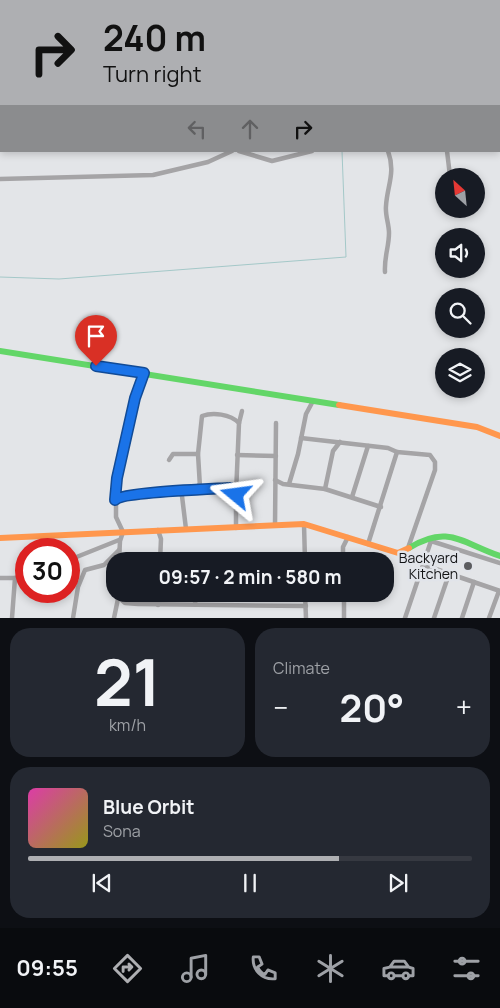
<!DOCTYPE html>
<html lang="en">
<head>
<meta charset="utf-8">
<style>
  :root { --surface:#171b24; --page:#242831; --text:#f1f3f6; --muted:#9ea1a6; --line:#363941; --accent:#aeafb2 }
  body { margin:0; font-family:Manrope,sans-serif; background:var(--page); color:var(--text); height:100vh; display:flex; flex-direction:column; font-size:19px; white-space:nowrap }
  * { box-sizing:border-box; margin:0 }
  p { font-size:16px; color:var(--muted) }
  .icon { flex:none; width:28px; height:28px; fill:none; stroke:currentColor; stroke-width:2; stroke-linecap:round; stroke-linejoin:round }
  .map { position:relative; height:618px; overflow:hidden }
  .details { display:flex; flex-direction:column; gap:10px; padding:10px; background:#0d0f14; flex:1 }
  .details>* { flex:none }
  .banner { position:absolute; left:0px; top:0px; width:500px; height:152px; box-shadow:0 2px 8px #0003; background:#aeafb2; color:#111; overflow:hidden }
  .needle { width:32px; rotate:333deg }
  .fabs { position:absolute; left:435px; top:168px; display:grid; gap:10px }
  .fabs a { display:grid; place-items:center; width:50px; height:50px; border-radius:50%; background:var(--surface); box-shadow:0 2px 8px #0003; font-size:25px }
  .speed { position:absolute; left:15px; top:538px; display:flex; gap:10px; font-size:25px; font-weight:700; text-align:center }
  .speed>* { display:grid; place-content:center; width:65px; height:65px; border-radius:50%; background:var(--surface); box-shadow:0 2px 8px #0003; line-height:1 }
  .speed .limit { border:8px solid #d22; background:#fff; color:#111 }
  .pin { position:absolute; display:grid; place-items:center; width:42px; height:42px; color:#fff; margin:-51px -21px; border-radius:50% 50% 50% 0; rotate:-45deg; box-shadow:0 0 5px #0007 }
  .pin .icon { rotate:45deg }
  .me { position:absolute; width:55px; margin:-28px; rotate:286deg; stroke-linejoin:round; filter:drop-shadow(0 0 4px #0008) }
  .turn { display:flex; align-items:center; gap:18px; height:105px; padding:0 20px; font-size:22px }
  .turn .icon { width:65px; height:65px; stroke-width:2.5 }
  .turn b { display:block; font-size:35px; line-height:42px }
  .lanes { display:flex; align-items:center; height:48px; padding:0 20px; background:#0003; justify-content:center; gap:25px; direction:ltr }
  .lanes .off { opacity:.35 }
  .big { font-size:38px; font-weight:700; line-height:1.1 }
  .details .widget { flex:1; display:flex; flex-direction:column; justify-content:center; gap:8px; min-width:0; padding:0 18px; border-radius:20px; background:var(--page) }
  .details .dial { align-items:center; gap:0 }
  .dial b { font-size:65px; line-height:1 }
  .song { display:flex; align-items:center; gap:15px }
  .cover { width:60px; height:60px; border-radius:8px; background:linear-gradient(135deg,hsl(320 70% 55%),hsl(60 70% 35%)) }
  .played { height:5px; border-radius:2px; background:linear-gradient(90deg,var(--accent) 70%,var(--line) 70%) }
  .keys { display:flex; justify-content:space-around; direction:ltr }
  .heat { display:flex; justify-content:space-between; align-items:center; font-size:28px; direction:ltr }
  .details .tiles { flex:1; display:grid; gap:10px; grid-template-columns:1fr 1fr }
  .widget:last-child { grid-column:span 2 }
  .trip { position:absolute; left:106px; top:552px; width:288px; height:50px; border-radius:20px; background:var(--surface); box-shadow:0 2px 8px #0003; font-weight:700; line-height:50px; text-align:center }
  .dock { display:flex; height:80px; justify-content:space-around; align-items:center; background:#090b0e; color:var(--muted) }
  .dock .icon { width:35px; height:35px }
  .dock .selected { color:var(--accent) }
  .dock b { font-size:22px; color:var(--text) }
  .map>svg:first-child { display:block }
  .lines { fill:none; stroke-linecap:round; stroke-linejoin:round }
  .stream { stroke:#a4c8c8; stroke-width:1 }
  .street { stroke:#a5a4a6; stroke-width:4.5 }
  .fast { stroke:#63d668; stroke-width:6 }
  .slow { stroke:#ff974d; stroke-width:6 }
  .route-casing { stroke:#114b97; stroke-width:12 }
  .route { stroke:#1a73e8; stroke-width:9 }
  .poi-dot { fill:#5b5c5f; stroke:#e1e4ea; stroke-width:2 }
  .labels { text-anchor:middle; stroke-width:5; stroke-linejoin:round; paint-order:stroke }
  .poi-label { font-size:14px; fill:#121315; stroke:#e1e4ea; text-anchor:end }
</style>
</head>
<body>
<div class="map">
<svg width="500" height="618" viewBox="0 0 500 618">
  <rect width="100%" height="100%" fill="#e3e5e8"/>
  <g class="lines">
    <!-- stream -->
    <g class="stream">
      <path d="M 390,1 L 391,0"/>
      <path d="M 448,1 L 448,0"/>
      <path d="M 0,277 L 59,279 L 346,257 L 342,151"/>
    </g>
    <!-- street -->
    <g class="street">
      <path d="M 499,60 L 500,59"/>
      <path d="M 239,151 L 272,161 L 312,151"/>
      <path d="M 447,151 L 450,176"/>
      <path d="M 0,179 L 153,175 L 208,162 L 232,151"/>
      <path d="M 385,272 C 384,257 389,247 389,233 C 389,224 385,215 386,206 C 387,186 396,173 388,151"/>
      <path d="M 301,438 L 388,448 L 397,452 L 368,544"/>
      <path d="M 397,452 L 430,455 L 435,462 L 435,470 L 408,548"/>
      <path d="M 237,455 L 276,456"/>
      <path d="M 169,460 L 173,454 L 198,454"/>
      <path d="M 275,480 L 283,484 L 325,489 L 381,507"/>
      <path d="M 289,484 L 298,454 L 306,414 L 313,401"/>
      <path d="M 325,489 L 333,451 L 340,442"/>
      <path d="M 179,492 L 192,490 L 199,485"/>
      <path d="M 236,494 L 239,423 L 242,411"/>
      <path d="M 352,497 L 368,446"/>
      <path d="M 115,499 C 125,491 166,492 179,492 L 182,496 L 186,529"/>
      <path d="M 304,524 L 305,561"/>
      <path d="M 275,525 L 276,423"/>
      <path d="M 236,528 L 236,495 L 230,488 L 203,489 L 200,487 L 198,454 L 202,416 C 213,412 230,414 239,423"/>
      <path d="M 158,530 L 161,539 L 160,561"/>
      <path d="M 69,560 L 119,540"/>
      <path d="M 119,561 L 120,541 L 123,532 L 116,517 L 116,485 L 135,398 L 144,373"/>
      <path d="M 343,561 L 343,547 L 348,537"/>
      <path d="M 424,565 L 500,591"/>
      <path d="M 0,578 L 15,578 L 26,576"/>
      <path d="M 305,594 L 306,618"/>
      <path d="M 344,594 L 344,618"/>
      <path d="M 118,597 L 125,603 L 138,604 L 306,606"/>
      <path d="M 195,604 L 196,594"/>
      <path d="M 158,605 L 158,594"/>
      <path d="M 12,618 L 15,578"/>
      <path d="M 73,618 L 78,587 L 85,570 L 104,565 L 119,550"/>
      <path d="M 114,618 L 119,594"/>
      <path d="M 405,618 L 431,541 L 500,563"/>
      <path d="M 434,618 L 449,574"/>
      <path d="M 462,618 L 474,582"/>
      <path d="M 489,618 L 499,591"/>
    </g>
    <!-- fast -->
    <g class="fast">
      <path d="M 0,351 L 339,405"/>
      <path d="M 409,548 C 448,524 462,543 500,556"/>
    </g>
    <!-- slow -->
    <g class="slow">
      <path d="M 339,405 L 477,427 L 500,436"/>
      <path d="M 0,538 L 304,524 L 398,553 L 409,548"/>
    </g>
  </g>
  <g class="lines">
    <!-- route casing -->
    <g class="route-casing">
      <path id="route" d="M 96,366 L 144,373 L 135,398 L 117,478 L 115,500 C 123,492 214,489 230,488 L 236,495"/>
    </g>
    <!-- route -->
    <use href="#route" class="route"/>
  </g>
  <!-- markers -->
  <circle class="poi-dot" cx="468" cy="566" r="5"/>
  <g class="labels">
    <!-- poi labels -->
    <g class="poi-label">
      <text x="458" y="563">Backyard<tspan x="458" dy="16">Kitchen</tspan></text>
    </g>
  </g>
</svg>
<div class="fabs">
<a><svg class="needle" viewBox="-14 -14 28 28"><path d="M0-13l5 13h-10z" fill="#e53935"/><path d="M0 13l5-13h-10z" fill="#9ea1a6"/></svg></a>
<a><svg class="icon" aria-label="sound" viewBox="0 0 24 24"><path d="M4 9h4l5-4v14l-5-4H4zM17 9q2 3 0 6"/></svg></a>
<a><svg class="icon" aria-label="search" viewBox="0 0 24 24"><circle cx="10" cy="10" r="6"/><path d="M15 15l6 6"/></svg></a>
<a><svg class="icon" aria-label="layers" viewBox="0 0 24 24"><path d="M12 4l9 5-9 5-9-5zM3 14l9 5 9-5"/></svg></a>
</div>
<div class="speed"><div class="limit">30</div></div>
<div class="pin" style="left:96px;top:366px;background:#d93025"><svg class="icon" aria-label="arrive" viewBox="0 0 24 24"><path d="M6 21V4h12l-3 4 3 4H6"/></svg></div>
<svg class="me" style="left:236px;top:495px" viewBox="-20 -20 40 40"><path d="M0-17L14 15 0 8-14 15z" fill="#1a73e8" stroke="#fff" stroke-width="4"/></svg>
<div class="trip">09:57 · 2 min · 580 m</div>
<div class="banner">
<div class="turn"><svg class="icon" aria-label="right" viewBox="0 0 24 24"><path d="M7 20v-9h11M14 6l5 5-5 5"/></svg><div><b>240 m</b>Turn right</div></div>
<div class="lanes"><svg class="icon off" aria-label="left" viewBox="0 0 24 24"><path d="M17 20v-9H6M10 6l-5 5 5 5"/></svg><svg class="icon off" aria-label="ahead" viewBox="0 0 24 24"><path d="M12 20V5M6 11l6-6 6 6"/></svg><svg class="icon" aria-label="right" viewBox="0 0 24 24"><path d="M7 20v-9h11M14 6l5 5-5 5"/></svg></div>
</div>
</div>
<section class="details">
<div class="tiles">
<div class="widget dial"><b>21</b><p>km/h</p></div>
<div class="widget"><p>Climate</p>
<div class="heat"><a>−</a><b class="big">20°</b><a>+</a></div>
</div>
<div class="widget">
<div class="song"><i class="cover"></i><div><b>Blue Orbit</b><p>Sona</p></div></div>
<div class="played"></div>
<div class="keys"><svg class="icon" aria-label="previous" viewBox="0 0 24 24"><path d="M18 5L8 12l10 7zM5 5v14"/></svg><svg class="icon" aria-label="pause" viewBox="0 0 24 24"><path d="M8 5v14M16 5v14"/></svg><svg class="icon" aria-label="next" viewBox="0 0 24 24"><path d="M6 5l10 7-10 7zM19 5v14"/></svg></div>
</div>
</div>
</section>
<nav class="dock">
<b>09:55</b>
<svg class="icon selected" aria-label="directions" viewBox="0 0 24 24"><path d="M12 3l9 9-9 9-9-9zM9 14v-3h6M13 9l2 2-2 2"/></svg>
<svg class="icon" aria-label="music" viewBox="0 0 24 24"><path d="M9 18V5l10-2v13"/><circle cx="6" cy="18" r="3"/><circle cx="16" cy="16" r="3"/></svg>
<svg class="icon" aria-label="phone" viewBox="0 0 24 24"><path d="M5 4h4l2 5-3 2q2 4 5 5l2-3 5 2v4C11 20 4 13 5 4z"/></svg>
<svg class="icon" aria-label="climate" viewBox="0 0 24 24"><path d="M12 3v18M4 7l16 10M4 17L20 7"/></svg>
<svg class="icon" aria-label="car" viewBox="0 0 24 24"><path d="M5 17H2v-5l4-1 3-4h7l3 4 3 1v5h-3M9 17h6M6 11h13"/><circle cx="7" cy="17" r="2"/><circle cx="17" cy="17" r="2"/></svg>
<svg class="icon" aria-label="filters" viewBox="0 0 24 24"><path d="M4 7h16M4 17h16"/><circle cx="9" cy="7" r="2"/><circle cx="15" cy="17" r="2"/></svg>
</nav>
</body>
</html>
